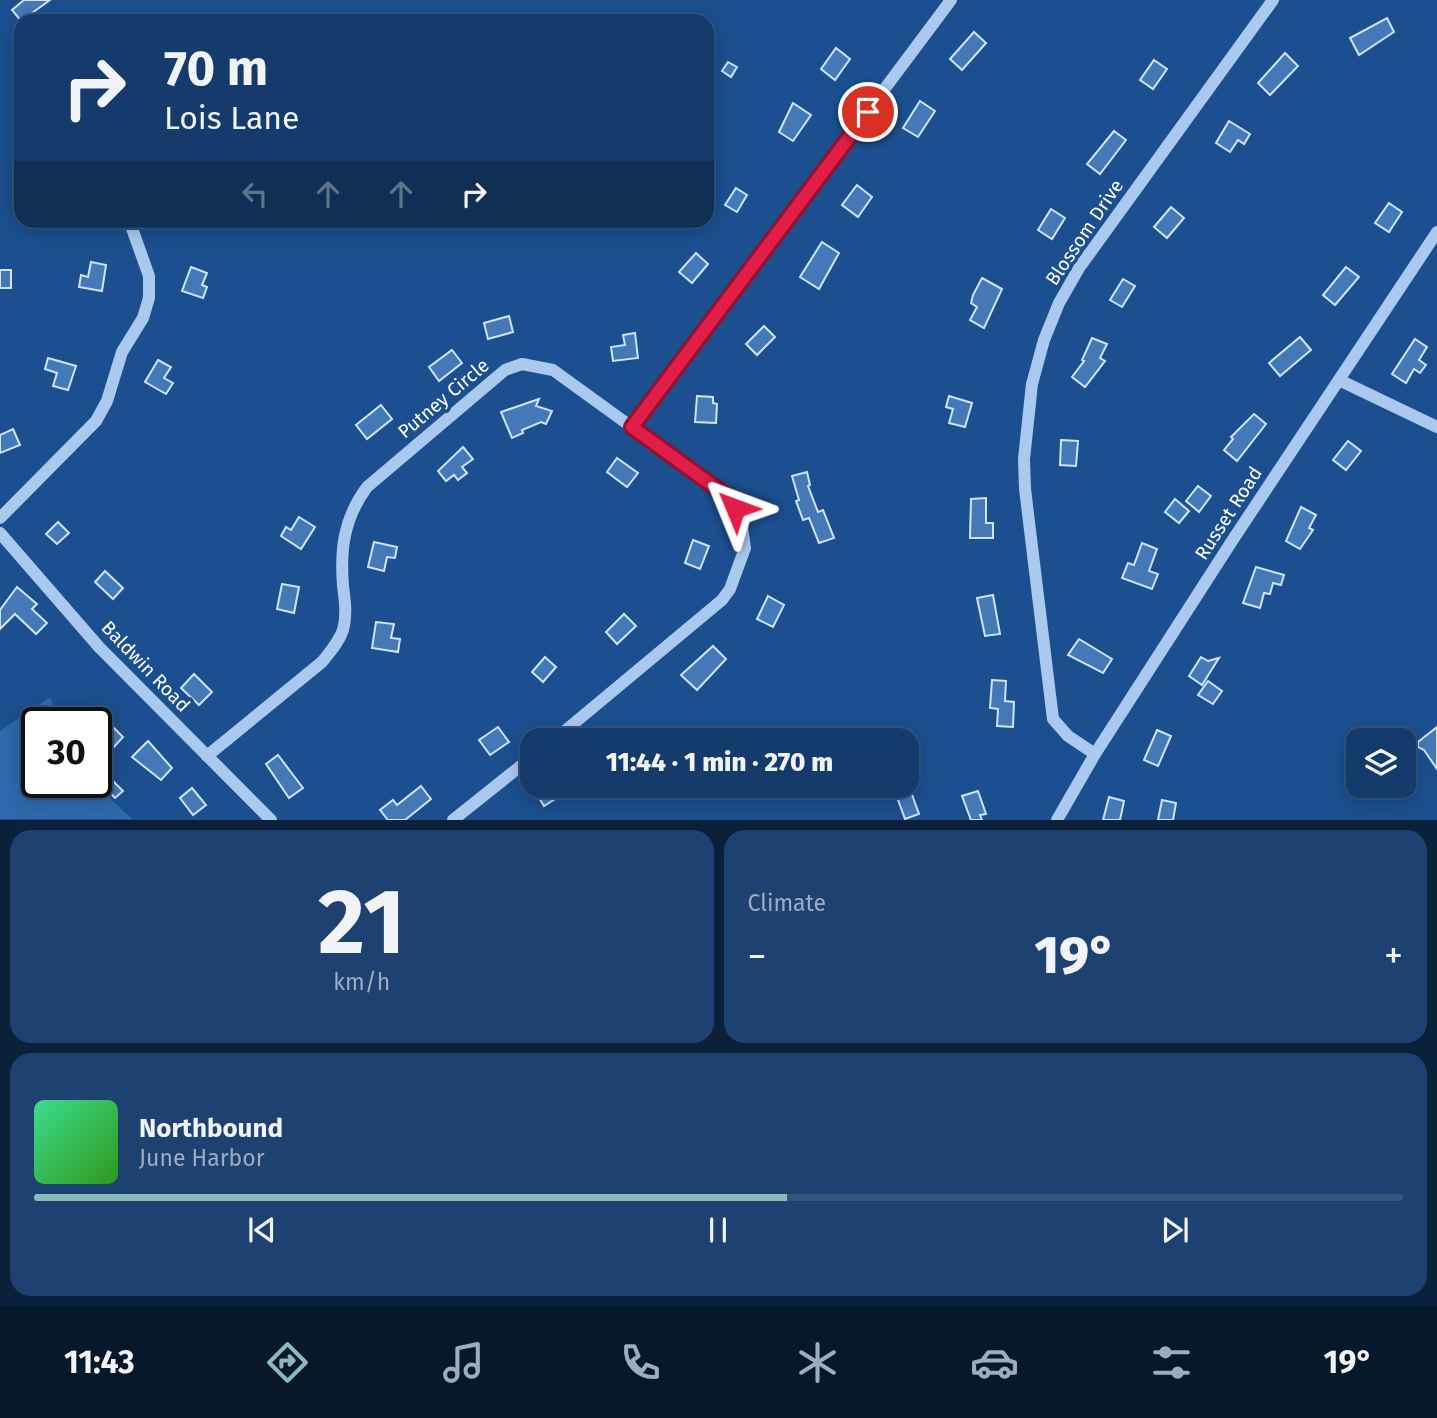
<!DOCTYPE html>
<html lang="en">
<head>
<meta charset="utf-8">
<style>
  :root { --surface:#143b6b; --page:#1d4271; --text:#f1f3f6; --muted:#9dadc1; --line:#33557e; --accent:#8bbbb9 }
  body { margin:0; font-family:"Fira Sans",sans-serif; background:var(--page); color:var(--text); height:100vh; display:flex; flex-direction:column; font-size:26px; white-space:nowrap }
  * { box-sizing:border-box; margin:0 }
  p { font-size:23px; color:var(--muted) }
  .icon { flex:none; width:38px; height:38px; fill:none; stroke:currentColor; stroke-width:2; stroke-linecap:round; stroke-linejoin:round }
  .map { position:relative; height:820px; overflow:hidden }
  .panel { display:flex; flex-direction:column; gap:10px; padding:10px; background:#0b203b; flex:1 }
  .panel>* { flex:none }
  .guide { position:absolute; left:14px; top:14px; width:700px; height:214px; border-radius:21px; box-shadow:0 4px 18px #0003,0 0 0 2px var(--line); background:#143b6b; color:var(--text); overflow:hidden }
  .fabs { position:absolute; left:1346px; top:728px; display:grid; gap:14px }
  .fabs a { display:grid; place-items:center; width:70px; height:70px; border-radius:14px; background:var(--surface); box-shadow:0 4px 18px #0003,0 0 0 2px var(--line); font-size:35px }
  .speed { position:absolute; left:21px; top:707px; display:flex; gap:14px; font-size:35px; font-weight:700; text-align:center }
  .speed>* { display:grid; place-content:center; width:91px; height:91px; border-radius:50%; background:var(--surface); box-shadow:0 4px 18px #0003,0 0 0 2px var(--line); line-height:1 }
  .speed .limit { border:4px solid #111; border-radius:10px; background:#fff; color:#111 }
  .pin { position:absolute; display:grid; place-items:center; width:60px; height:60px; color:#fff; margin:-30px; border:4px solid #fff; border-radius:50%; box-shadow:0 2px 7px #0007 }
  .me { position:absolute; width:77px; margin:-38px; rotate:314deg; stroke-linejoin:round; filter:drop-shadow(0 0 5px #0008) }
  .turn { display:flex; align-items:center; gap:24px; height:147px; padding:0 35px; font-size:32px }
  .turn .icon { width:91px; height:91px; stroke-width:2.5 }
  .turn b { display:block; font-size:49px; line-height:60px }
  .lanes { display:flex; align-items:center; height:66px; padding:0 35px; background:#0003; justify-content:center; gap:35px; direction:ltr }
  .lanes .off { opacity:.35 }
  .big { font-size:52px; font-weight:800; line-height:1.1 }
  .panel .tile { flex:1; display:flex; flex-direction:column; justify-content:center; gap:10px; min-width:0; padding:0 24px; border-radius:21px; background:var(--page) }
  .panel .dial { align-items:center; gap:0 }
  .dial b { font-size:91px; line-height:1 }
  .song { display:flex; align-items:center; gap:21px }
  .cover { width:84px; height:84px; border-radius:10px; background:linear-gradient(135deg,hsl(150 70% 55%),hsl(110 70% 35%)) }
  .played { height:7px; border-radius:4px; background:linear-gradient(90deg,var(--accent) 55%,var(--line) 55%) }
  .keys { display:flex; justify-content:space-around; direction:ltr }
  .heat { display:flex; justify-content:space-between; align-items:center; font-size:38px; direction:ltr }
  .panel .tiles { flex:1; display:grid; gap:10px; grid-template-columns:1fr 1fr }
  .tile:last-child { grid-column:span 2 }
  .trip { position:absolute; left:520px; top:728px; width:399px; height:70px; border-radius:21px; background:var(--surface); box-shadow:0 4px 18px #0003,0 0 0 2px var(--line); font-weight:800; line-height:70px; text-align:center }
  .tabs { display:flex; height:112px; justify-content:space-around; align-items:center; background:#08182b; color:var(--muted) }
  .tabs .icon { width:49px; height:49px }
  .tabs .current { color:var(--accent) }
  .tabs b { font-size:32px; color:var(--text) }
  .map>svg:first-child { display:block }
  .green { fill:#2e69ad }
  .building { fill:#4478b7; stroke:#cfe3fa; stroke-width:2 }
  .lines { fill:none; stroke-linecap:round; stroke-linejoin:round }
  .minor { stroke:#a9c9ee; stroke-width:12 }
  .route-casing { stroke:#92132f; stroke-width:18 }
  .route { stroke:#e11d48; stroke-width:12 }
  .labels { text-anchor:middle; stroke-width:7; stroke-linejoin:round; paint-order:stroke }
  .street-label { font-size:19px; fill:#fff; stroke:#1b4f8f }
</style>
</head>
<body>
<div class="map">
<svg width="1437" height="820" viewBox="0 0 1437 820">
  <rect width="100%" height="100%" fill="#1b4f8f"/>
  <!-- green -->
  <path class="green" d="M 50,697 L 60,723 L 37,723 L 37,782 L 92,782 L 132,819 L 0,819 L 0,731 Z"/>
  <!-- building -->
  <g class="building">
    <path d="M 24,0 L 50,0 L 21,21 L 12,10 Z"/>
    <path d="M 1387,18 L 1394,32 L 1359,55 L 1350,38 Z"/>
    <path d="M 974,32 L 986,43 L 962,70 L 950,59 Z"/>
    <path d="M 836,48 L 850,59 L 835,80 L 821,69 Z"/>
    <path d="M 1285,53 L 1298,66 L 1270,95 L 1258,83 Z"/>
    <path d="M 1154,60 L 1167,69 L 1153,89 L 1140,80 Z"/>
    <path d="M 728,62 L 737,67 L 731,77 L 722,71 Z"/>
    <path d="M 920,101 L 935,111 L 918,137 L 903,128 Z"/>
    <path d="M 793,103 L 811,115 L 793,141 L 779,132 Z"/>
    <path d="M 1229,121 L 1250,134 L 1244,144 L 1238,140 L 1230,152 L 1216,143 Z"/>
    <path d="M 1114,131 L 1126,140 L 1100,174 L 1087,164 Z"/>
    <path d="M 857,185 L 872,197 L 858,217 L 842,205 Z"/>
    <path d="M 736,188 L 747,195 L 737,212 L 725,205 Z"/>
    <path d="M 1389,203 L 1402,212 L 1389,232 L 1375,223 Z"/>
    <path d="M 1171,207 L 1184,218 L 1167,238 L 1154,227 Z"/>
    <path d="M 1051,209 L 1065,218 L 1052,239 L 1038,230 Z"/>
    <path d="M 822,242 L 839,253 L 819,289 L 800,277 Z"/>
    <path d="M 696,253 L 708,264 L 692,283 L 679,272 Z"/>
    <path d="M 91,262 L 106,265 L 102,291 L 79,287 L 81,275 L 88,277 Z"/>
    <path d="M 191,267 L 207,273 L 202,285 L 207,287 L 203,298 L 182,291 Z"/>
    <path d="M 1346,267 L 1359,277 L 1335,305 L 1323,295 Z"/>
    <rect x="0" y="270" width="11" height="18"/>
    <path d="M 982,278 L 1002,289 L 984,328 L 970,320 L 977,307 L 971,303 L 973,295 Z"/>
    <path d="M 1123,279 L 1135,286 L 1122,307 L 1110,300 Z"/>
    <path d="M 509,316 L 513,332 L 488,339 L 484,323 Z"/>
    <path d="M 764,326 L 775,337 L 757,355 L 746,344 Z"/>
    <path d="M 635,333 L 638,358 L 613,361 L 611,347 L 625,345 L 623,335 Z"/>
    <path d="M 1300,337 L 1311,350 L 1280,376 L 1269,363 Z"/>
    <path d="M 1092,338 L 1107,344 L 1100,358 L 1105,361 L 1085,387 L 1072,377 L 1084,361 L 1082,360 Z"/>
    <path d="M 1415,339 L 1427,347 L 1419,360 L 1426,365 L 1420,373 L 1414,369 L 1406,383 L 1392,374 Z"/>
    <path d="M 452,350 L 462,363 L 439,381 L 429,367 Z"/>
    <path d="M 48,358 L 76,366 L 68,390 L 53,386 L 57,373 L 45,369 Z"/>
    <path d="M 158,360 L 171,367 L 164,378 L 173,383 L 166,394 L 145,382 Z"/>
    <path d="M 697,396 L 713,397 L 713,403 L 717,404 L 716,423 L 695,422 Z"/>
    <path d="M 949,396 L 972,403 L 965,427 L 949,423 L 953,409 L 946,407 Z"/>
    <path d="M 539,399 L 536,406 L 552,411 L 546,424 L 541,422 L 522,430 L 523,433 L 512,438 L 501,412 Z"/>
    <path d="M 381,405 L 392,419 L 367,439 L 356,425 Z"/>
    <path d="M 1254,414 L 1266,424 L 1237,461 L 1224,450 L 1233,439 L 1231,437 Z"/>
    <path d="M 13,429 L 20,445 L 0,453 L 0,435 Z"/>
    <path d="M 1061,440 L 1078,441 L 1076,466 L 1060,465 Z"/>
    <path d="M 1348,441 L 1361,451 L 1346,470 L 1333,460 Z"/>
    <path d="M 463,447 L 473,459 L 462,467 L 467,473 L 458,480 L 454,475 L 446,481 L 438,471 Z"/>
    <path d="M 617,458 L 638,473 L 627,487 L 607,472 Z"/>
    <path d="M 807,472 L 810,485 L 808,486 L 818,512 L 823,510 L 834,538 L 819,543 L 809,518 L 803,520 L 796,501 L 799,500 L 792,476 Z"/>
    <path d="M 1198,486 L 1211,496 L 1199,512 L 1186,501 Z"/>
    <path d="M 986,498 L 986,523 L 993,523 L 993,538 L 970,538 L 971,499 Z"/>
    <path d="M 1175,499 L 1189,511 L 1179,523 L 1165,512 Z"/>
    <path d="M 1301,507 L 1316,515 L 1309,528 L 1313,530 L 1300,549 L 1286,541 Z"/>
    <path d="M 299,517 L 315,527 L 301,549 L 281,536 L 286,527 L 291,530 Z"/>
    <path d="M 58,522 L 69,533 L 57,544 L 46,534 Z"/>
    <path d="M 693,540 L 709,546 L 700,569 L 685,563 Z"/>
    <path d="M 374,542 L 397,547 L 395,558 L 387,557 L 384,571 L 368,567 Z"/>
    <path d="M 1142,543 L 1157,549 L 1149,571 L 1158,574 L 1152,589 L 1122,578 L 1128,563 L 1134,565 Z"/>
    <path d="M 1256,567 L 1284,575 L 1281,585 L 1273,583 L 1270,594 L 1264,593 L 1260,608 L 1243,603 Z"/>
    <path d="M 105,571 L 123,588 L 113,599 L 95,582 Z"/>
    <path d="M 282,584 L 299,587 L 294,613 L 277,609 Z"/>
    <path d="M 17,587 L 37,604 L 32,609 L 47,623 L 36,634 L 15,614 L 0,629 L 0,610 Z"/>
    <path d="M 993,595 L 1000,634 L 985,636 L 977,598 Z"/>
    <path d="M 768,596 L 784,605 L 773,627 L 757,619 Z"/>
    <path d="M 624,614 L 636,626 L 617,644 L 606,632 Z"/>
    <path d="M 376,622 L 394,624 L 391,638 L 400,639 L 398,652 L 372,648 Z"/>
    <path d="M 1079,639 L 1112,659 L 1103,673 L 1068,655 Z"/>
    <path d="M 713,646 L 726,659 L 697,690 L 681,675 Z"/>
    <path d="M 545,657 L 556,667 L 543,682 L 532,672 Z"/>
    <path d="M 1201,657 L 1208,661 L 1219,658 L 1202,685 L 1189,676 Z"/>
    <path d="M 194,674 L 212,692 L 199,705 L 181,688 Z"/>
    <path d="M 992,680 L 1006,681 L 1005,701 L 1014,702 L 1013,727 L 997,726 L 998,709 L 990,708 Z"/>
    <path d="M 1208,681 L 1222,691 L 1213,704 L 1198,695 Z"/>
    <path d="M 107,721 L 123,737 L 112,749 L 103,741 L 96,747 L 96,723 L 101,727 Z"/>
    <path d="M 498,727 L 509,742 L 490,755 L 479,740 Z"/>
    <path d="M 1437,727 L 1437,769 L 1424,750 L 1418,747 L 1418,742 Z"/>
    <path d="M 1157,730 L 1171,736 L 1158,766 L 1144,760 Z"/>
    <path d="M 148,741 L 172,768 L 161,780 L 132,757 Z"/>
    <path d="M 278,755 L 303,788 L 289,798 L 266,764 Z"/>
    <path d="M 114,782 L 123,791 L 115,798 L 107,790 Z"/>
    <path d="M 421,786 L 431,799 L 405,820 L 388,820 L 380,810 L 393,800 L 397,805 Z"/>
    <path d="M 532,786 L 575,786 L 544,806 Z"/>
    <path d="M 192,788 L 206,805 L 193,815 L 180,798 Z"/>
    <path d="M 978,791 L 986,814 L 980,815 L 982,820 L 971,820 L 962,796 Z"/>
    <path d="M 911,792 L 919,814 L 905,819 L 897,797 Z"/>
    <path d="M 1109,797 L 1124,801 L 1120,820 L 1103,820 Z"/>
    <path d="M 1162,800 L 1176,803 L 1173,820 L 1158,820 Z"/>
  </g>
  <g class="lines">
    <!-- minor -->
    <g class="minor">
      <path d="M 1339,380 L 1437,427"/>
      <path d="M 632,427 L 951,0"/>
      <path d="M 0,518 L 96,421 L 107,401 L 122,352 L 143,318 L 149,298 L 149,276 L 129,220"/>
      <path d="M 0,533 L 99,647 L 271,820"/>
      <path d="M 1095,754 L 1068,736 L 1053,719 L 1025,489 L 1024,459 L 1032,384 L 1044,340 L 1059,303 L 1079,268 L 1273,0"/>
      <path d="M 207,756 L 322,662 C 330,652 339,642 343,630 C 347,616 345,601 343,586 C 340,549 344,518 367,487 L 505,370 L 522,364 L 553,370 L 727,496 L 741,520 L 745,548 L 730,589 L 722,600 L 554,740"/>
      <path d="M 453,820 L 532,757"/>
      <path d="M 1057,820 L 1095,754 L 1232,541 L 1437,232"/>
    </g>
  </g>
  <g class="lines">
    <!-- route casing -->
    <g class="route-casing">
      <path id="route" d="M 735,508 L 727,496 L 632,427 L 868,112"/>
    </g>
    <!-- route -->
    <use href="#route" class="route"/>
  </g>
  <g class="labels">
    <!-- street labels -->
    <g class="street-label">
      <text transform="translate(1084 232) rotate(-56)" y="7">Blossom Drive</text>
      <text transform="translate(443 398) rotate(-40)" y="7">Putney Circle</text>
      <text transform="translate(1228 513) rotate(-57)" y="7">Russet Road</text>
      <text transform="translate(146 666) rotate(46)" y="7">Baldwin Road</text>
    </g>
  </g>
</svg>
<div class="fabs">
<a><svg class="icon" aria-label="layers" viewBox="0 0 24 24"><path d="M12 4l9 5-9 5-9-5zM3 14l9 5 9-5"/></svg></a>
</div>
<div class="speed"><div class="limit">30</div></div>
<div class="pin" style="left:868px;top:112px;background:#d93025"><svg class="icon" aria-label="arrive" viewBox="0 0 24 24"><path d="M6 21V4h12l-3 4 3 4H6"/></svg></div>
<svg class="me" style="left:735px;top:508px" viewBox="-20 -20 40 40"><path d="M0-17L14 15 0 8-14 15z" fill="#e11d48" stroke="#fff" stroke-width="4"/></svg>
<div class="trip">11:44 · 1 min · 270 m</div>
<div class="guide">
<div class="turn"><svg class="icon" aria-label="right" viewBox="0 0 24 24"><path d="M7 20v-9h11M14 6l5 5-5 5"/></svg><div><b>70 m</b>Lois Lane</div></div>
<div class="lanes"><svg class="icon off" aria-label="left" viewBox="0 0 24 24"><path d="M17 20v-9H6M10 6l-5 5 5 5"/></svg><svg class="icon off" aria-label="ahead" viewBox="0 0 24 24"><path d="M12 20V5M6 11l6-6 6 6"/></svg><svg class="icon off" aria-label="ahead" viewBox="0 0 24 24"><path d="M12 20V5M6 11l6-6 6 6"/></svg><svg class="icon" aria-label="right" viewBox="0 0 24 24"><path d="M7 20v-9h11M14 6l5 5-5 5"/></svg></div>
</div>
</div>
<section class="panel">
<div class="tiles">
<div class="tile dial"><b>21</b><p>km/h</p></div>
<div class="tile"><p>Climate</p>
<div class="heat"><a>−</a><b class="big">19°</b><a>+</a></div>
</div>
<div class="tile">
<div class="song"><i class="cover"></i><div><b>Northbound</b><p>June Harbor</p></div></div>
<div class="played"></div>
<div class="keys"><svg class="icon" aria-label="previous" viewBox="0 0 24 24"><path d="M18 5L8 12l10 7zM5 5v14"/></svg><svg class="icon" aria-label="pause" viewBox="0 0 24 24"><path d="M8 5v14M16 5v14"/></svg><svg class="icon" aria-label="next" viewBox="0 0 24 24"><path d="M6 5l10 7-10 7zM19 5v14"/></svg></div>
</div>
</div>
</section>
<nav class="tabs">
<b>11:43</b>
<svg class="icon current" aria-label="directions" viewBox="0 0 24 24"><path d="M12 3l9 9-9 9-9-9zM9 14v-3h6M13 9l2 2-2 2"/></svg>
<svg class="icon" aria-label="music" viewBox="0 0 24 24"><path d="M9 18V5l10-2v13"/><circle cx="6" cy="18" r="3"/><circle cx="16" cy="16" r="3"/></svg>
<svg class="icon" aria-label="phone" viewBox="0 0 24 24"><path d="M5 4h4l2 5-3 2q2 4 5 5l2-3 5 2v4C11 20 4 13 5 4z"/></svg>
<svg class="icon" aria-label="climate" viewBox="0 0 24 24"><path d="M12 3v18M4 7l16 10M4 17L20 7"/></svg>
<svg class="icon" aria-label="car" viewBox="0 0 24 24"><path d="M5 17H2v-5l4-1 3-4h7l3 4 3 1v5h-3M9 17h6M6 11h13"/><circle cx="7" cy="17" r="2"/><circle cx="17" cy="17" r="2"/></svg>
<svg class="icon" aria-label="filters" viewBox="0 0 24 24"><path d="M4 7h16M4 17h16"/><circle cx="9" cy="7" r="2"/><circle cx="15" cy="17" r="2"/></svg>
<b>19°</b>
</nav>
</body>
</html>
